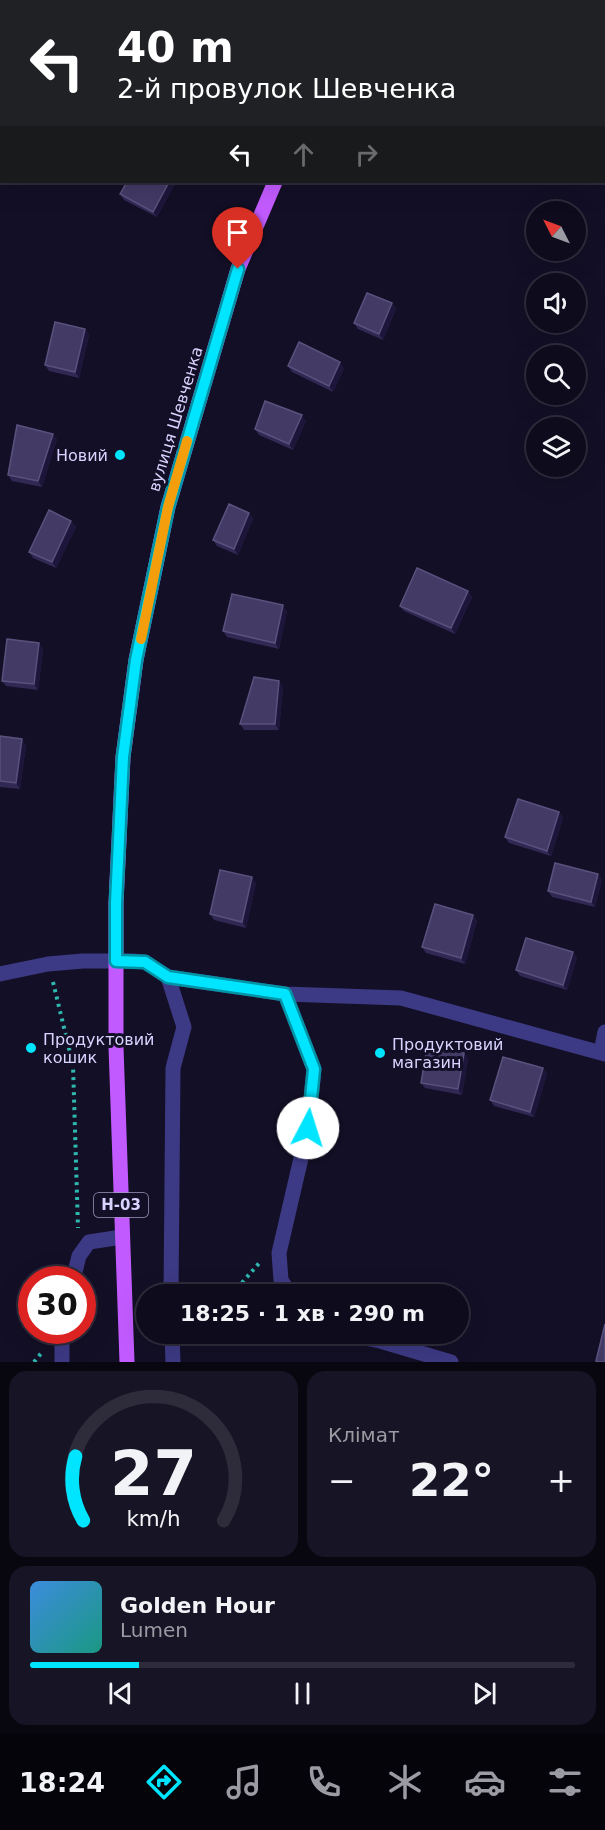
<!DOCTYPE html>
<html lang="uk">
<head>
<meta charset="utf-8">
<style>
  :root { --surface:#0e0b1c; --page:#171425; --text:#f1f3f6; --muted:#9b9ba3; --line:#2e2b3b; --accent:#00e5ff }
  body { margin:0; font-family:"DejaVu Sans",sans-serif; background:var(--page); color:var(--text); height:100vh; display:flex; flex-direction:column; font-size:22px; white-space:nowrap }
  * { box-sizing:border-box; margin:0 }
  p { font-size:20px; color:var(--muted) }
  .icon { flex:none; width:33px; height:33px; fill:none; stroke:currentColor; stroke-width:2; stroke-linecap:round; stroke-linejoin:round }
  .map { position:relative; height:1362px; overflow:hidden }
  .panel { display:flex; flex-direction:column; gap:9px; padding:9px; background:#08060f; flex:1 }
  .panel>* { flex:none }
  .top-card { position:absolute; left:0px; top:0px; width:606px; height:183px; box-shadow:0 6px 24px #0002,0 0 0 2px var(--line); background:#202124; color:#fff; overflow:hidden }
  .needle { width:39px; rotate:312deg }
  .tools { position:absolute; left:526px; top:201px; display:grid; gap:12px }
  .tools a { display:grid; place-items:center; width:60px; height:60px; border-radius:50%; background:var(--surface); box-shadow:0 6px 24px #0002,0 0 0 2px var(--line); font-size:30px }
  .speed { position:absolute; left:18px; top:1266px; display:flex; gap:12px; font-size:30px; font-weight:700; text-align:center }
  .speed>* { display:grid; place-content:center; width:78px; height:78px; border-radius:50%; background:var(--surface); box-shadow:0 6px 24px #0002,0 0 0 2px var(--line); line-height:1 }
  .speed .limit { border:9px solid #d22; background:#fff; color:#111 }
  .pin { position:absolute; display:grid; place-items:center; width:51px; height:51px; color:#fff; margin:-62px -26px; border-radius:50% 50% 50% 0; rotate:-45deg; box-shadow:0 0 6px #0007 }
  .pin .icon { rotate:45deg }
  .me { position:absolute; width:66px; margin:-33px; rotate:5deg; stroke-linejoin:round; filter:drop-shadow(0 0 4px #0008) }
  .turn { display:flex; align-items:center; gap:21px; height:126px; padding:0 18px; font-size:27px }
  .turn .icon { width:78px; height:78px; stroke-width:2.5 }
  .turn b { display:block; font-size:42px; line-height:51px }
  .lanes { display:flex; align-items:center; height:57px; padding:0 18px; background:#0003; justify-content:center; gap:30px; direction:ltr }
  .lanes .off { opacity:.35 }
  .big { font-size:45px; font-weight:800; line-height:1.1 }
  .panel .card { flex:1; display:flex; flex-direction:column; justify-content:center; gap:9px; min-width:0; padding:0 21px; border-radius:18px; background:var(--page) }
  .panel .dial { align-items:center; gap:0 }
  .dial svg { height:156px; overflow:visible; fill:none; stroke:var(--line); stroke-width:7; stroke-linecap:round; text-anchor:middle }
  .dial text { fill:var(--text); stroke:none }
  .song { display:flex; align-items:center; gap:18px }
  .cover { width:72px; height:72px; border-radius:9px; background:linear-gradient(135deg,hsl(210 70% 55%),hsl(170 70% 35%)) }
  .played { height:6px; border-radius:3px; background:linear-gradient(90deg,var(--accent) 20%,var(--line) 20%) }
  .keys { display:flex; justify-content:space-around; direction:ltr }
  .heat { display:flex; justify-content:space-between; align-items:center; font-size:33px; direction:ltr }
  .panel .tiles { flex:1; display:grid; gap:9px; grid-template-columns:1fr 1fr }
  .card:last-child { grid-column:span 2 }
  .trip { position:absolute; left:136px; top:1284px; width:333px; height:60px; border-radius:30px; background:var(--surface); box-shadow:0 6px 24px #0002,0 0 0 2px var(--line); font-weight:800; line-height:60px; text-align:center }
  .tabs { display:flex; height:96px; justify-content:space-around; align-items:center; background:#06040b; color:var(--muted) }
  .tabs .icon { width:42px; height:42px }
  .tabs .current { color:var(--accent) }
  .tabs b { font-size:27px; color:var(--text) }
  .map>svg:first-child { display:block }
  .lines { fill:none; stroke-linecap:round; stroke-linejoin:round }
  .path { stroke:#2fb8b0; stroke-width:4; stroke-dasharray:3 4.5; stroke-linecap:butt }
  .minor { stroke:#3d3a85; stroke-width:15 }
  .primary { stroke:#c25bff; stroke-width:15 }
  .wall { fill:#312854 }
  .shaded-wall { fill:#1d163a }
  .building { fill:#433a66; stroke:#5a527e; stroke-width:1.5 }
  .route-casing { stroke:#0095a6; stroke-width:15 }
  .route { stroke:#00e5ff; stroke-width:10 }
  .slow { stroke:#f59e0b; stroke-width:10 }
  .poi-dot { fill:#00e5ff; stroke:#130f26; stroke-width:2 }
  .labels { text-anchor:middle; stroke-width:6; stroke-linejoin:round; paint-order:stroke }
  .shield { fill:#130f26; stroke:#9e99be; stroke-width:1.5 }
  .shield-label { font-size:15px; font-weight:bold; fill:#d9d4ff }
  .street-label { font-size:16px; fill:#d9d4ff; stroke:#130f26 }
  .poi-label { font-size:16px; fill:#d9d4ff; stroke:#130f26; text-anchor:start }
</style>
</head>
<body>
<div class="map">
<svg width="605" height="1362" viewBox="0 0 605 1362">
  <rect width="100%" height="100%" fill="#130f26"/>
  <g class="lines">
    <!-- path -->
    <g class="path">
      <path d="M 53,982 L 73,1065 L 78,1228"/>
      <path d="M 232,1294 L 261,1261"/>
      <path d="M 34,1362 L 43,1351"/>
    </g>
    <!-- minor -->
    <g class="minor">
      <path d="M 0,177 L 2,176"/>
      <path d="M 0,974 L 48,964 L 83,961 L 133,961 L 145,962 L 168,977 L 184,1027 L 173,1068 L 171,1294"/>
      <path d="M 168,977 L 285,994 L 401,998 L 605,1054"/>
      <path d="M 285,994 L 314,1069 L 308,1128 L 279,1253 L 281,1280 L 290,1294"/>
      <path d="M 601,1052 L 605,1032"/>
      <path d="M 73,1280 L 79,1256 L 89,1242 L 122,1237"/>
      <path d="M 62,1330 L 62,1362"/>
      <path d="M 172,1334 L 173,1362"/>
      <path d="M 346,1334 L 380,1341 L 451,1362"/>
    </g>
    <!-- primary -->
    <g class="primary">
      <path d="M 358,2 L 359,0"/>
      <path d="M 127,1362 L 116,1047 L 116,903 L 123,757 L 136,660 L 168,507 L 238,269 L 275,182"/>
    </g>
  </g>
  <!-- wall -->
  <g class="wall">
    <path d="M 176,182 L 157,217 L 124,200 L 120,194 Z"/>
    <path d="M 392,303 L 396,309 L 383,340 L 358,329 L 354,323 Z"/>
    <path d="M 85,329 L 89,335 L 79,378 L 49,371 L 45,365 Z"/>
    <path d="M 288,366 L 344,368 L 333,392 L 292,372 Z"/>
    <path d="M 306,421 L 293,450 L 259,435 L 255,429 Z"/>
    <path d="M 57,439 L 42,487 L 12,481 L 8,475 Z"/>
    <path d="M 249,513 L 253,519 L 238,555 L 217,546 L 213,540 Z"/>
    <path d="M 71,521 L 76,527 L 56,568 L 33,558 L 29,552 Z"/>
    <path d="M 468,591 L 472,597 L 455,634 L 404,611 L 400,606 Z"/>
    <path d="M 287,611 L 279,649 L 227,637 L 223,631 Z"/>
    <path d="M 43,649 L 38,690 L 6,686 L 2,681 Z"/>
    <path d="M 283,687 L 279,730 L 244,730 L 240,724 Z"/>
    <path d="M 0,736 L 26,745 L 20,789 L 0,787 Z"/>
    <path d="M 559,812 L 563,818 L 551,856 L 509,843 L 505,837 Z"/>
    <path d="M 602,880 L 595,907 L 552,897 L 548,891 Z"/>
    <path d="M 256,883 L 246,928 L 214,920 L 210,914 Z"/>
    <path d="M 473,915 L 477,921 L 465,964 L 426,953 L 422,947 Z"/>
    <path d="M 573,952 L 577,958 L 567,990 L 520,976 L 516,970 Z"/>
    <path d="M 464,1053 L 468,1059 L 462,1095 L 425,1088 L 421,1083 Z"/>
    <path d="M 543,1068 L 547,1074 L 534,1117 L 494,1106 L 490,1100 Z"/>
  </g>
  <!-- shaded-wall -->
  <g class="shaded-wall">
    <path d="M 169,182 L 176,182 L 157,217 L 153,212 Z"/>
    <path d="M 392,303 L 396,309 L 383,340 L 379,334 Z"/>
    <path d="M 85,329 L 89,335 L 79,378 L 75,372 Z"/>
    <path d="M 340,362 L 344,368 L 333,392 L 329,386 Z"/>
    <path d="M 302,415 L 306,421 L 293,450 L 289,444 Z"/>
    <path d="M 53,434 L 57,439 L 42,487 L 38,481 Z"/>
    <path d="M 249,513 L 253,519 L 238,555 L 234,549 Z"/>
    <path d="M 71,521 L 76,527 L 56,568 L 52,562 Z"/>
    <path d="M 468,591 L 472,597 L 455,634 L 451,628 Z"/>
    <path d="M 283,605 L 287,611 L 279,649 L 275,643 Z"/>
    <path d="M 39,643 L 43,649 L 38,690 L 34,684 Z"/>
    <path d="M 279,681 L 283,687 L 279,730 L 275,724 Z"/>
    <path d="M 22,739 L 26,745 L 20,789 L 16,783 Z"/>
    <path d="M 559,812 L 563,818 L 551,856 L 547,851 Z"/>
    <path d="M 598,874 L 602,880 L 595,907 L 591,902 Z"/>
    <path d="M 252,877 L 256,883 L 246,928 L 242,922 Z"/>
    <path d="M 473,915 L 477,921 L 465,964 L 461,958 Z"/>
    <path d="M 573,952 L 577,958 L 567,990 L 563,985 Z"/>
    <path d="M 464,1053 L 468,1059 L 462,1095 L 458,1089 Z"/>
    <path d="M 543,1068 L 547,1074 L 534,1117 L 530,1112 Z"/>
  </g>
  <!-- building -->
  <g class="building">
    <path d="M 213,0 L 223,0 L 222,2 L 215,2 Z"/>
    <path d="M 443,0 L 461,0 L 464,2 L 442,2 Z"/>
    <path d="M 2,29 L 2,61 L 0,62 L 0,30 Z"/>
    <path d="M 127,182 L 169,182 L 153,212 L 120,194 Z"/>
    <path d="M 367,293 L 392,303 L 379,334 L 354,323 Z"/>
    <path d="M 55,322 L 85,329 L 75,372 L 45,365 Z"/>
    <path d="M 299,342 L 340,362 L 329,386 L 288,366 Z"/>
    <path d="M 265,401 L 302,415 L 289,444 L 255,429 Z"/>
    <path d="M 17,425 L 53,434 L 38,481 L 8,475 Z"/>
    <path d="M 229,504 L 249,513 L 234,549 L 213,540 Z"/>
    <path d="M 49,510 L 71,521 L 52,562 L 29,552 Z"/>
    <path d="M 417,568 L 468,591 L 451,628 L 400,606 Z"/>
    <path d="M 232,594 L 283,605 L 275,643 L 223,631 Z"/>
    <path d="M 7,639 L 39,643 L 34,684 L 2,681 Z"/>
    <path d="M 254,677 L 279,681 L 275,724 L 240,724 Z"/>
    <path d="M 0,736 L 22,739 L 16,783 L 0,781 Z"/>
    <path d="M 518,799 L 559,812 L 547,851 L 505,837 Z"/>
    <path d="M 555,863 L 598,874 L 591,902 L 548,891 Z"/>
    <path d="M 220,870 L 252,877 L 242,922 L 210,914 Z"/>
    <path d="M 435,904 L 473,915 L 461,958 L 422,947 Z"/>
    <path d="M 526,938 L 573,952 L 563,985 L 516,970 Z"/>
    <path d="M 427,1047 L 464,1053 L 458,1089 L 421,1083 Z"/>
    <path d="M 503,1057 L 543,1068 L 530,1112 L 490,1100 Z"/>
    <path d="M 605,1324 L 605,1362 L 599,1362 L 596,1361 Z"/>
  </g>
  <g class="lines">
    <!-- route casing -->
    <g class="route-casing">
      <path id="route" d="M 238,269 L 168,507 L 136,660 L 123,757 L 116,903 L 116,961 L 145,962 L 168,977 L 285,994 L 314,1069 L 308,1128"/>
    </g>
    <!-- route -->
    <use href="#route" class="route"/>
    <!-- slow -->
    <path class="slow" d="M 141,639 L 168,507 L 187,441"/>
  </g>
  <!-- markers -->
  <g class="poi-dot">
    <circle cx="120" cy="455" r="6"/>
    <circle cx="31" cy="1048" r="6"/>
    <circle cx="380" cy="1053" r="6"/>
  </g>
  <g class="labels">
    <!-- shield labels -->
    <rect class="shield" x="94" y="1193" width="54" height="24" rx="4.5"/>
    <g class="shield-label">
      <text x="121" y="1210">Н-03</text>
    </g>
    <!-- street labels -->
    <g class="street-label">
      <text transform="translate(175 419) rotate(-73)" y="6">вулиця Шевченка</text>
    </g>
    <!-- poi labels -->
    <g class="poi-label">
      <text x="108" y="461" text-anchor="end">Новий</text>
      <text x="43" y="1045">Продуктовий<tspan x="43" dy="18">кошик</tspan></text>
      <text x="392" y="1050">Продуктовий<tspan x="392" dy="18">магазин</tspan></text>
    </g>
  </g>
</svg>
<div class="tools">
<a><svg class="needle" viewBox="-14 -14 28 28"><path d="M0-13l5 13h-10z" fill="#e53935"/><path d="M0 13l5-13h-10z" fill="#9b9ba3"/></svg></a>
<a><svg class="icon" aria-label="sound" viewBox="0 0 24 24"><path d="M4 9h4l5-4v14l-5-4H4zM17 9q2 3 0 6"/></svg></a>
<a><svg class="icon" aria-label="search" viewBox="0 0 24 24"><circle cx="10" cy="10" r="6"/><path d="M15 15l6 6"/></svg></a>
<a><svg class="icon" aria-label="layers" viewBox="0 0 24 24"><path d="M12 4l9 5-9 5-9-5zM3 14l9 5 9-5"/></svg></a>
</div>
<div class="speed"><div class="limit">30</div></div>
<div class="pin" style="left:238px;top:269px;background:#d93025"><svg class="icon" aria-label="arrive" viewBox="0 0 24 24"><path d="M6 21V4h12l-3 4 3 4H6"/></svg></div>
<svg class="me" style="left:308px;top:1128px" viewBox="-20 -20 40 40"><circle r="19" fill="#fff"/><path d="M0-13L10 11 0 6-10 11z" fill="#00e5ff"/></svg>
<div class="trip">18:25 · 1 хв · 290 m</div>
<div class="top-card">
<div class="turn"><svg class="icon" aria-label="left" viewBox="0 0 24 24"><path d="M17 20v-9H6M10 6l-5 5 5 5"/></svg><div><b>40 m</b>2-й провулок Шевченка</div></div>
<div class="lanes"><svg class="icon" aria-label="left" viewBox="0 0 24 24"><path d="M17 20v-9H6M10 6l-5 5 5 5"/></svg><svg class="icon off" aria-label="ahead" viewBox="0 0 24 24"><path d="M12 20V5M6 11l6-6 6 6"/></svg><svg class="icon off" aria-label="right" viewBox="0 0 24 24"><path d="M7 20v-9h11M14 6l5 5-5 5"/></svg></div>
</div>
</div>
<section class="panel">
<div class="tiles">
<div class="card dial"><svg viewBox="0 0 100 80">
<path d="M14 69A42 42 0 1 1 86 69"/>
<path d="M14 69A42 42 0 0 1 10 36" stroke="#00e5ff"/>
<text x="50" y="56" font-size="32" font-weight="700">27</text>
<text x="50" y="72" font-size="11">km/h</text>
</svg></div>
<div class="card"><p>Клімат</p>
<div class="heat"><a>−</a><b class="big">22°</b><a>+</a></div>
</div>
<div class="card">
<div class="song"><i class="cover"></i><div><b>Golden Hour</b><p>Lumen</p></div></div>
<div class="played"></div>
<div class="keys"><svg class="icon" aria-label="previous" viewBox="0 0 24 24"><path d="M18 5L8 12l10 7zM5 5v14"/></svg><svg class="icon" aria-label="pause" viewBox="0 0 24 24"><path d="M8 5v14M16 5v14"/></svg><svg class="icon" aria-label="next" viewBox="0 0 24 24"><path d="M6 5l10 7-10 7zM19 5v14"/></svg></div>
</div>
</div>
</section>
<nav class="tabs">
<b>18:24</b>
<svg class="icon current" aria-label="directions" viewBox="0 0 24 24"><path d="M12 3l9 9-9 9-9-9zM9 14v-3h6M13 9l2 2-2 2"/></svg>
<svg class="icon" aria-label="music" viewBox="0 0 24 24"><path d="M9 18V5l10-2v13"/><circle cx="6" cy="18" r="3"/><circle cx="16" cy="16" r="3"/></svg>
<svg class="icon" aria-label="phone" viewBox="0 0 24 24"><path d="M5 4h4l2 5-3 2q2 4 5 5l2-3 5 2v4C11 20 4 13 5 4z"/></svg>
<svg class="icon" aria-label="climate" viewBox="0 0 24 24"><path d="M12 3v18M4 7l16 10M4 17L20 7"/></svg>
<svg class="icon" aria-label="car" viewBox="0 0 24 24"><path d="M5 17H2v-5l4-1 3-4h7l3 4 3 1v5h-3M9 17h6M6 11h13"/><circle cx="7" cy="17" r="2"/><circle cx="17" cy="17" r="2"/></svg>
<svg class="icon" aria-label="filters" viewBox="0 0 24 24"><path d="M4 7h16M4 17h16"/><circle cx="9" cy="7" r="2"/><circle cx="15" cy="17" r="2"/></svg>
</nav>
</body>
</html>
